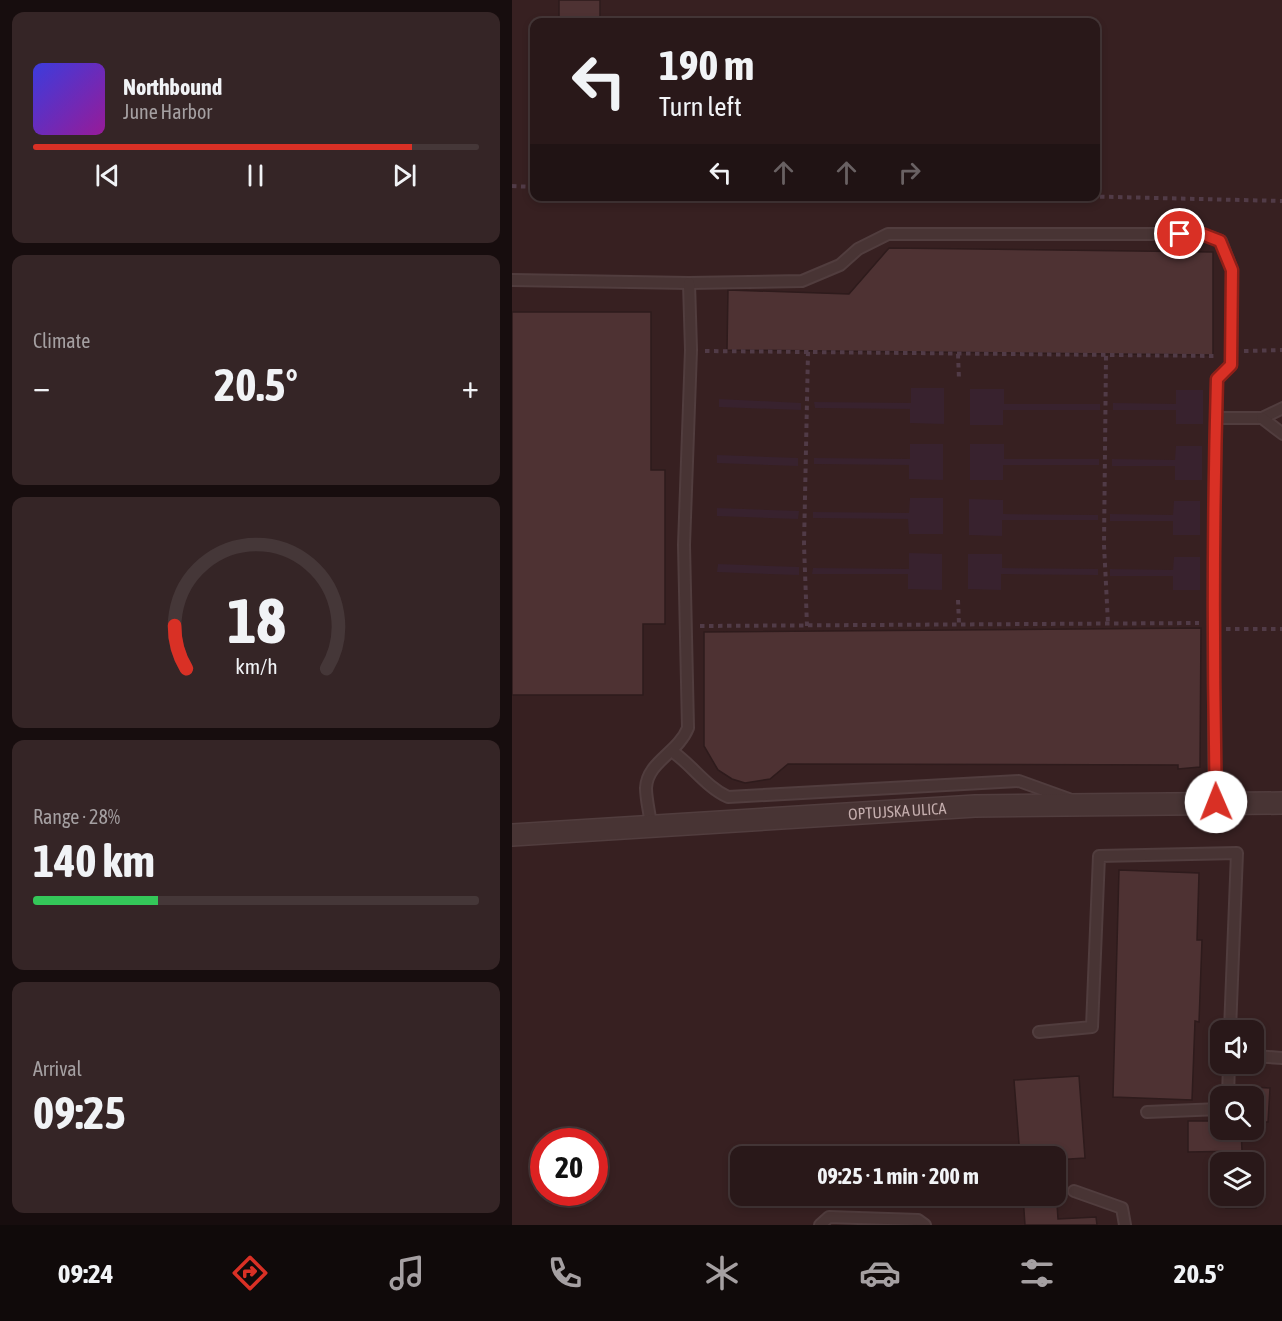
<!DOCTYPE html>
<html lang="en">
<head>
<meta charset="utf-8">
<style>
  :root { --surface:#291819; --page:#352526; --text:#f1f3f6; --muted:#a5a0a2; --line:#453738; --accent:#d93025 }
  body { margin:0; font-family:"Asap Condensed",sans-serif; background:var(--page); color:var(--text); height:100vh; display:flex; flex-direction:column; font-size:22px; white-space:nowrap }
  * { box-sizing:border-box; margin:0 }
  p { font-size:20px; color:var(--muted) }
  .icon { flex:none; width:33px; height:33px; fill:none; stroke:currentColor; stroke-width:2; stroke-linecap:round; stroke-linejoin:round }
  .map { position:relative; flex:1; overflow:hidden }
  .panel { display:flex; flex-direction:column; gap:12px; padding:12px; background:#170d0e; width:512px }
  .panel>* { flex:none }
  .guide { position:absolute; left:18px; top:18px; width:570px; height:183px; border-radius:12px; box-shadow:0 3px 9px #0003,0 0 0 2px var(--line); background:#291819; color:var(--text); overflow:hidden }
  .controls { position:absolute; left:698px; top:1020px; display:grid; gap:12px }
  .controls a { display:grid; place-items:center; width:54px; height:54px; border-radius:12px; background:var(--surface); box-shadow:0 3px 9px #0003,0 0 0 2px var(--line); font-size:30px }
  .speed { position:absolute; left:18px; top:1128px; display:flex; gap:12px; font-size:30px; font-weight:700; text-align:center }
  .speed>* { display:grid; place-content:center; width:78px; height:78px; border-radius:50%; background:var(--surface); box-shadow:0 3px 9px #0003,0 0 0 2px var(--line); line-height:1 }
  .speed .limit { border:9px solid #d22; background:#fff; color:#111 }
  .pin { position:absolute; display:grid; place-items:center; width:51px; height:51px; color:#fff; margin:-26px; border:3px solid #fff; border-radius:50%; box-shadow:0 2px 6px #0007 }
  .me { position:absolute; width:66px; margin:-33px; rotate:359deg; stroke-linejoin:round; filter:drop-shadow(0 0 4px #0008) }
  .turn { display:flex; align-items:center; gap:21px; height:126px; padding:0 30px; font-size:27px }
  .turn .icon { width:78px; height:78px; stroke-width:2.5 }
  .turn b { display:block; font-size:42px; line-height:51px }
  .lanes { display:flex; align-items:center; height:57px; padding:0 30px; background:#0003; justify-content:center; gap:30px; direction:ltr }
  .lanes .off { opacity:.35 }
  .big { font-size:45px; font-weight:700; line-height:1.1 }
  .panel .widget { flex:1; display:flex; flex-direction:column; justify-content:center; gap:9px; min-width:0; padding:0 21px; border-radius:12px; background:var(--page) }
  .panel .dial { align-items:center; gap:0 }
  .dial svg { height:156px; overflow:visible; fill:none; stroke:var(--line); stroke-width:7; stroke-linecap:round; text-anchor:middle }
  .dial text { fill:var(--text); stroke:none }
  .song { display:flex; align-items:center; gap:18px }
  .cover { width:72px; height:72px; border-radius:9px; background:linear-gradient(135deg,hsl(240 70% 55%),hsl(300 70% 35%)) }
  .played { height:6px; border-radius:3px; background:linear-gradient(90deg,var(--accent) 85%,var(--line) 85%) }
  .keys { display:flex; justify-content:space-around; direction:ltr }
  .heat { display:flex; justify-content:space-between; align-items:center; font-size:33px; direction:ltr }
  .charge { height:9px; border-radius:4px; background:linear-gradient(90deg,#34c759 28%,var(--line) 0) }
  .trip { position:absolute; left:218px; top:1146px; width:336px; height:60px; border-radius:12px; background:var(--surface); box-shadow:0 3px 9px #0003,0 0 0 2px var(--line); font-weight:700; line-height:60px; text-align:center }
  .tabs { display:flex; height:96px; justify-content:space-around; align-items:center; background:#100a0a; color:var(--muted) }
  .tabs .icon { width:42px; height:42px }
  .tabs .current { color:var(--accent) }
  .tabs b { font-size:27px; color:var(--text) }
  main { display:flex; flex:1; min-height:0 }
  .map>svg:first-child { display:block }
  .green { fill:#38222e }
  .building { fill:#4e3233; stroke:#2e1b1c; stroke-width:1.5 }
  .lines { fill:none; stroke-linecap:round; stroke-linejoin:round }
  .service-casing { stroke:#513d3e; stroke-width:14 }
  .minor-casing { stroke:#513d3e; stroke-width:24 }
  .path { stroke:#513b47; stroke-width:4; stroke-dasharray:4.5 4.5; stroke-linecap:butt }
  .service { stroke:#483434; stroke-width:10 }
  .minor { stroke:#483434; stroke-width:21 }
  .route-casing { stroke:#8d1f18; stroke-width:15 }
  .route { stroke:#d93025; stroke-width:10 }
  .labels { text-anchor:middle; stroke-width:6; stroke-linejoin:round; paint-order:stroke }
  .street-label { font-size:16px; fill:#c5aeae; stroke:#2c191a }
</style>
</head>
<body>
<main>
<section class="panel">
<div class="widget">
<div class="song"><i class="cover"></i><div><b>Northbound</b><p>June Harbor</p></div></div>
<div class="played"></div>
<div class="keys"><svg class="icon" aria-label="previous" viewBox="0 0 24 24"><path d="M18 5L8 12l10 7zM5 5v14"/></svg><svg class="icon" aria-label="pause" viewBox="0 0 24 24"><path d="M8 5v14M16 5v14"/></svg><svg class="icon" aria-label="next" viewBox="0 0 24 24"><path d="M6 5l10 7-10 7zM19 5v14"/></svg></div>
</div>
<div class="widget"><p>Climate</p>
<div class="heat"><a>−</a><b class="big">20.5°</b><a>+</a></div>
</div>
<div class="widget dial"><svg viewBox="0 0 100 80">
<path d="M14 69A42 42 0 1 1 86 69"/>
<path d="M14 69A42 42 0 0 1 8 47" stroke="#d93025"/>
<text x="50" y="56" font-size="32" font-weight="700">18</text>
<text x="50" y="72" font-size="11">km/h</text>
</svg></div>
<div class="widget"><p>Range · 28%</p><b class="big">140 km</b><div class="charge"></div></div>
<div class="widget"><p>Arrival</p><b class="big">09:25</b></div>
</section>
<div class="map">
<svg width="771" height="1225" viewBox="0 0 771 1225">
  <rect width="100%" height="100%" fill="#372021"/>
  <!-- green -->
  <g class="green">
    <path d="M 399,388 L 432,388 L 432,424 L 398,423 L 398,409 L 303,408 L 302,402 L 399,403 Z"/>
    <path d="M 458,389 L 492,389 L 492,404 L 588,404 L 588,410 L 491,410 L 491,425 L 458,425 Z"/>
    <path d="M 664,390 L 691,390 L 691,424 L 664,424 L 664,410 L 601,410 L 601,403 L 664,404 Z"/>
    <path d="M 207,399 L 289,403 L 289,410 L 207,407 Z"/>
    <path d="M 398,444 L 431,444 L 431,480 L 397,479 L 397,465 L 302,464 L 302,458 L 398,459 Z"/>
    <path d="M 458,444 L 492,444 L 492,459 L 587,459 L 587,465 L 491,465 L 491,480 L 458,480 Z"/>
    <path d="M 664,446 L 690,446 L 690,480 L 663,480 L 663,466 L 600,466 L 600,459 L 663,460 Z"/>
    <path d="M 205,455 L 286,458 L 286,466 L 205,463 Z"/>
    <path d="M 398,498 L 431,498 L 431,534 L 397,534 L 396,519 L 301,518 L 301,512 L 397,513 Z"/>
    <path d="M 457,499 L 491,500 L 491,514 L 586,515 L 586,520 L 490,520 L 490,536 L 457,535 Z"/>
    <path d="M 662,501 L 688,501 L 688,535 L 661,535 L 661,521 L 598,521 L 598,514 L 661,515 Z"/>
    <path d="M 205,508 L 287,511 L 286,519 L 205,516 Z"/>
    <path d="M 397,553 L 430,554 L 430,590 L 396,589 L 396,574 L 300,574 L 301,568 L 397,569 Z"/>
    <path d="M 456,554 L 490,554 L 490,568 L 586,569 L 586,575 L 489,574 L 489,590 L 456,589 Z"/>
    <path d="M 662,557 L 688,557 L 688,590 L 661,590 L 661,576 L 598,576 L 598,569 L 661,570 Z"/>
    <path d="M 206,564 L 287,567 L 287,575 L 205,572 Z"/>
  </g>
  <!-- building -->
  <g class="building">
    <rect x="47" y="0" width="41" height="22"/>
    <path d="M 377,248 L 701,252 L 701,355 L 215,350 L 216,290 L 337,294 Z"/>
    <path d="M 0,312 L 139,312 L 139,470 L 153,470 L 153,624 L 131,624 L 131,695 L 0,695 Z"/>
    <path d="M 689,628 L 688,767 L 666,769 L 666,765 L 276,764 L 258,779 L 233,783 L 220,779 L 206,770 L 192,746 L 192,632 Z"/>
    <path d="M 607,870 L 687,873 L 685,940 L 690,940 L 687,1022 L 683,1021 L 680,1100 L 601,1097 Z"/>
    <path d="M 567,1076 L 573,1158 L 543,1160 L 543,1156 L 508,1156 L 502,1080 Z"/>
    <path d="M 737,1087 L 758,1088 L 756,1122 L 741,1122 L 741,1096 L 737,1096 Z"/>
    <path d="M 676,1121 L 708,1121 L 708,1130 L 729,1130 L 730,1151 L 676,1152 Z"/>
    <path d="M 543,1175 L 546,1219 L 584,1217 L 585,1225 L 513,1225 L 511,1196 L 543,1196 Z"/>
    <rect x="698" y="1179" width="10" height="16"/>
    <path d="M 741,1179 L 744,1179 L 744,1208 L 714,1208 L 714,1196 L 741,1196 Z"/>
    <rect x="292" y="1196" width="156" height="6"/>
  </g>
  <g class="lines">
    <!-- service casing -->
    <g class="service-casing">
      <g id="service">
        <path d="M 0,280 L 177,283 L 290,281 L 328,265 L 346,249 L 376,234 L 690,234 L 709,241 L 720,270 L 719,365 L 705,379 C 701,520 701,661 703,802"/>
        <path d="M 704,418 L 750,418 L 771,408"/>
        <path d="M 750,418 L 771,434"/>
        <path d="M 161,752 C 180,765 194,787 216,797 L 507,781 L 557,799"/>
        <path d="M 139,826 C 138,814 134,800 134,788 C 135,762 166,753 176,728 L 172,545 L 179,350 L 177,283"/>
        <path d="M 527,1032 L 580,1027 L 587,856 L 725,853 L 718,1030"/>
        <path d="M 741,1056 L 771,1058"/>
        <path d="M 716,1096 L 717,1064"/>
        <path d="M 635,1112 L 708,1109"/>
        <path d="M 562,1191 L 610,1208 L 613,1225"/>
        <path d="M 308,1225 L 317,1217 L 406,1220 L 413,1225"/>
      </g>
    </g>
    <!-- minor casing -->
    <g class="minor-casing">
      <g id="minor">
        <path id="s1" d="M 0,835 L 463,806 L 771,803"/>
      </g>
    </g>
    <!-- path -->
    <g class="path">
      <path d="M 0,186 L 22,187"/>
      <path d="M 561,196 L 771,201"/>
      <path d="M 193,351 L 704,356"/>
      <path d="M 732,351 L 771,350"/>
      <path d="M 446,354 L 447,379"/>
      <path d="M 594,356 L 592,545 L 596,624"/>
      <path d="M 446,600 L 447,624"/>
      <path d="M 188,626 L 687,623"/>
      <path d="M 295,626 L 292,545 L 296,352"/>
      <path d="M 714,629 L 770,629"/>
    </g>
    <!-- service -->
    <use href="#service" class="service"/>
    <!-- minor -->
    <use href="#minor" class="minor"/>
  </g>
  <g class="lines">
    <!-- route casing -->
    <g class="route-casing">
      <path id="route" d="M 668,234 L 690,234 L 708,241 L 720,270 L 719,365 L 705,379 C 701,520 701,661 704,802"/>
    </g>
    <!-- route -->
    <use href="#route" class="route"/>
  </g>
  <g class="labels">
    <!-- street labels -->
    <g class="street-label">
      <text dy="6" stroke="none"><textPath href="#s1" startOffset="386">OPTUJSKA ULICA</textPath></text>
    </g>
  </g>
</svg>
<div class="controls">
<a><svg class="icon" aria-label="sound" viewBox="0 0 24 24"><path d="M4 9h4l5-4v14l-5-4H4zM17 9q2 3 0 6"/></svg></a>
<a><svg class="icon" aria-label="search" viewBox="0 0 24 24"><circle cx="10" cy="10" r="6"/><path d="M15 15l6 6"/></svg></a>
<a><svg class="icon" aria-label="layers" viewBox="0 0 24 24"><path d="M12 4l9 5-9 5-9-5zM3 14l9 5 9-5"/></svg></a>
</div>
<div class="speed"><div class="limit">20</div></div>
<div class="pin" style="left:668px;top:234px;background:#d93025"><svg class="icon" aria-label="arrive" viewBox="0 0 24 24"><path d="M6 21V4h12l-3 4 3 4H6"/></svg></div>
<svg class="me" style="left:704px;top:802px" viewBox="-20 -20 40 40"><circle r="19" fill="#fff"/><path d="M0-13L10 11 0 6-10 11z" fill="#d93025"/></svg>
<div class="trip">09:25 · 1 min · 200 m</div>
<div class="guide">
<div class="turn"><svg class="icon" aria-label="left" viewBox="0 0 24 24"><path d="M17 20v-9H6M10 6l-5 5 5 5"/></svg><div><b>190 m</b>Turn left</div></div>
<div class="lanes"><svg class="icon" aria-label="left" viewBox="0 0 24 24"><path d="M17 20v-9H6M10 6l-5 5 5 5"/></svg><svg class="icon off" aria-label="ahead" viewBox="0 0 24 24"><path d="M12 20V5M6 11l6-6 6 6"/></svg><svg class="icon off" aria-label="ahead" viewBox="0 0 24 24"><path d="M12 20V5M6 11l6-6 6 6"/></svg><svg class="icon off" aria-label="right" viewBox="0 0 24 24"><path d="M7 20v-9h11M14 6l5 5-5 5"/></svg></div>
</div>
</div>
</main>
<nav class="tabs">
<b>09:24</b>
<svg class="icon current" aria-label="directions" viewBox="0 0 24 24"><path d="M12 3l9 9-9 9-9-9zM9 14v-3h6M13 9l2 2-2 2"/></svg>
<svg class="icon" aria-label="music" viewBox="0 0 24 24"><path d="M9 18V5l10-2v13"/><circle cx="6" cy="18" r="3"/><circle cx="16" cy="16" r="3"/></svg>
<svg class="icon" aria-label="phone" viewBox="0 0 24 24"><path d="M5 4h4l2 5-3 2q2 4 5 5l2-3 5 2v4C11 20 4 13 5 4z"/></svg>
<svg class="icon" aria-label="climate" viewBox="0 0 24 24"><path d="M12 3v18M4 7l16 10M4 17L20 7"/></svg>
<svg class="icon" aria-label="car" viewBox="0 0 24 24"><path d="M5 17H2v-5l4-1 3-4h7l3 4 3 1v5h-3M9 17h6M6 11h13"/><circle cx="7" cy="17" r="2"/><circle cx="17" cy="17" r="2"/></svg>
<svg class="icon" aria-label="filters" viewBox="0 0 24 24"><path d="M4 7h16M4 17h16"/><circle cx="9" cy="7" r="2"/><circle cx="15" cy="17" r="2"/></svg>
<b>20.5°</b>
</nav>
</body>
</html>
